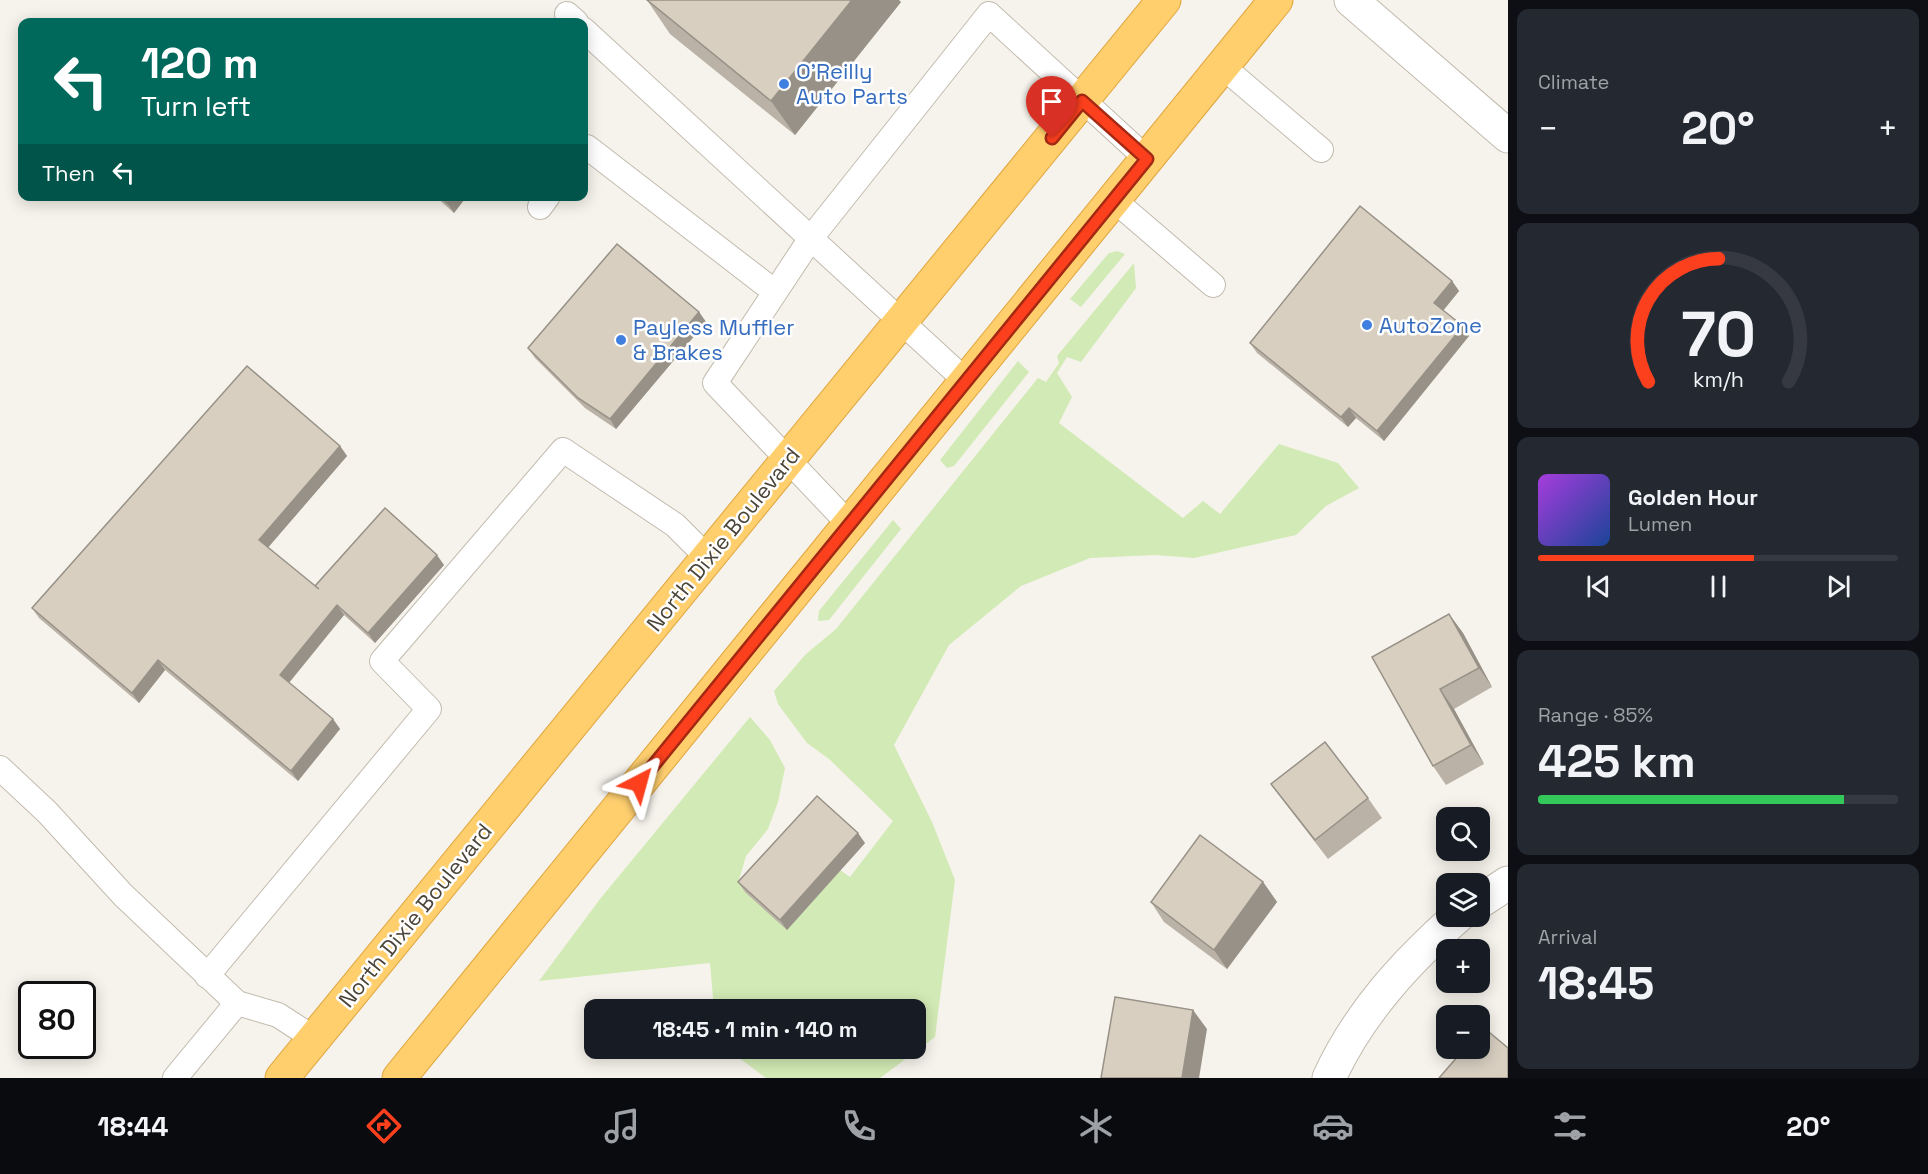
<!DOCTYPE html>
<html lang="en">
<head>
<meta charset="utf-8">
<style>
  :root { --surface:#171b24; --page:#242831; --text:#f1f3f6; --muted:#9ea1a6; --line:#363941; --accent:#fc3f1d }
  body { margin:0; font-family:"Space Grotesk",sans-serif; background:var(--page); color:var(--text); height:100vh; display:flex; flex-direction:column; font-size:22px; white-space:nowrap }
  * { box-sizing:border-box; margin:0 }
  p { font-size:20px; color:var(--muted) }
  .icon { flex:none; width:33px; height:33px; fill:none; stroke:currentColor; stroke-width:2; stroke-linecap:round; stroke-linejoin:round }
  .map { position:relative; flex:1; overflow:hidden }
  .drawer { display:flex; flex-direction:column; gap:9px; padding:9px; background:#0d0f14; width:420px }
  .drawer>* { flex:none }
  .banner { position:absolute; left:18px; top:18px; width:570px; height:183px; border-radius:12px; box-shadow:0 3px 15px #0003; background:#00695c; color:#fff; overflow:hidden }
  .controls { position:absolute; left:1436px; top:807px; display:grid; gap:12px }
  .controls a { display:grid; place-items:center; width:54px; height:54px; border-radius:12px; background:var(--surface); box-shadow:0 3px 15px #0003; font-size:30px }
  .speed { position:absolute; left:18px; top:981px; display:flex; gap:12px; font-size:30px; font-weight:700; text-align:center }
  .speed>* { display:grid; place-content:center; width:78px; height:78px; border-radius:50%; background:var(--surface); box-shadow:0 3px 15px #0003; line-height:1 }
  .speed .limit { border:3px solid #111; border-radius:9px; background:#fff; color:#111 }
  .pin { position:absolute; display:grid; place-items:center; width:51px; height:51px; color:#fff; margin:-62px -26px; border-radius:50% 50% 50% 0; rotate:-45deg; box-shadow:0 0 6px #0007 }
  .pin .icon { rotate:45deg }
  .me { position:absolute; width:66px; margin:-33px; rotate:39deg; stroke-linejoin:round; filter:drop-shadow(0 0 4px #0008) }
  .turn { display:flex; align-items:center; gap:21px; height:126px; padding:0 24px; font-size:27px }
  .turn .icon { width:78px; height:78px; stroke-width:2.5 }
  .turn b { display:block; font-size:42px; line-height:51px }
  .then { display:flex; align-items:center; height:57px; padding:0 24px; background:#0003; gap:12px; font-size:22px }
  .big { font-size:45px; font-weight:700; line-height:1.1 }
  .drawer .card { flex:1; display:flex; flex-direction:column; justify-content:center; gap:9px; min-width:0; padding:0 21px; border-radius:12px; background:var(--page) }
  .drawer .dial { align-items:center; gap:0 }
  .dial svg { height:156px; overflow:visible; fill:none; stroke:var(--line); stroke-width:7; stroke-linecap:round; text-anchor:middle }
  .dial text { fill:var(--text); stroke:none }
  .song { display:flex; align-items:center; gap:18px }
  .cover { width:72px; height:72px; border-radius:9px; background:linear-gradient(135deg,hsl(280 70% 55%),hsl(220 70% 35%)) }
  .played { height:6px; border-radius:3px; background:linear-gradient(90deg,var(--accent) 60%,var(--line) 60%) }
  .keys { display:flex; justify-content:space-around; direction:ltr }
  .heat { display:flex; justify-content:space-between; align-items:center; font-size:33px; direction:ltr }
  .charge { height:9px; border-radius:4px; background:linear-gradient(90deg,#34c759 85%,var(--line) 0) }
  .trip { position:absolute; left:584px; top:999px; width:342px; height:60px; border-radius:12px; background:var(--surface); box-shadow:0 3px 15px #0003; font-weight:700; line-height:60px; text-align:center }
  .tabs { display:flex; height:96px; justify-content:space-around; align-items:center; background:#090b0e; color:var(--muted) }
  .tabs .icon { width:42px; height:42px }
  .tabs .on { color:var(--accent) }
  .tabs b { font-size:27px; color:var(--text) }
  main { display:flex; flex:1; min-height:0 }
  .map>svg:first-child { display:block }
  .green { fill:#d2eab5 }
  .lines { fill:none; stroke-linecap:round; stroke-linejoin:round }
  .lane-casing { stroke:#c2bbae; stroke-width:26 }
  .street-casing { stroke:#c2bbae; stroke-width:35 }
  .highway-casing { stroke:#e0a43c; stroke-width:35 }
  .lane { stroke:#fff; stroke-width:24 }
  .street { stroke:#fff; stroke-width:33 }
  .highway { stroke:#ffcf6e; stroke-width:33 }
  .wall { fill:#bab2a6 }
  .shaded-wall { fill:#979187 }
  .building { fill:#d8cfc1; stroke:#979187; stroke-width:1.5 }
  .route-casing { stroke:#a42913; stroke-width:15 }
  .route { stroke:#fc3f1d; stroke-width:10 }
  .shop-dot { fill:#3f7fe0; stroke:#fff; stroke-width:2 }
  .labels { text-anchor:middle; stroke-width:5; stroke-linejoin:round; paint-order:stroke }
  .shop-label { font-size:22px; fill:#366cbe; stroke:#fff; text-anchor:start }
  .street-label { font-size:22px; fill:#4b4439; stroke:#fff }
</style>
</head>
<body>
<main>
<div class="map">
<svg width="1508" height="1078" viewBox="0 0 1508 1078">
  <rect width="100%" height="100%" fill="#f6f3ec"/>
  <!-- green -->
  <g class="green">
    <path d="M 1117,251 L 1125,254 L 1081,307 L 1070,299 L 1109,253 Z"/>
    <path d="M 1134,263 L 1136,288 L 1081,362 L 1067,357 L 1057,373 L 1072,397 L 1059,423 L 1183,518 L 1203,501 L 1220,514 L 1279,444 L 1338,463 L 1359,488 L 1326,506 L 1296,535 L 1194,558 L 1155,555 L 1090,558 L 1021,586 L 949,645 L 894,745 L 932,822 L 955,880 L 935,1037 L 880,1078 L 766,1078 L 727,1049 L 915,1048 L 915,1010 L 714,1009 L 710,963 L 539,981 L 600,899 L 750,717 L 770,740 L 785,768 L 778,802 L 768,829 L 746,856 L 739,880 L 745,892 L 840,870 L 850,877 L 893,821 L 829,759 L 807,743 L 778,704 L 774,691 L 806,654 L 836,629 L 1038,378 L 1046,382 L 1059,363 L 1057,356 Z"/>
    <path d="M 1018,361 L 1029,372 L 954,466 L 947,468 L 940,460 Z"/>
    <path d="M 893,520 L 901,529 L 829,620 L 818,621 L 819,611 Z"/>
  </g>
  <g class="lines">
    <!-- lane casing -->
    <g class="lane-casing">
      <g id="lane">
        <path d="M 567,14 L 576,22"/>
        <path d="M 584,30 L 966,381"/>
        <path d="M 1222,66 L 1321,150"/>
        <path d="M 584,152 L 587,147 L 775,292"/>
        <path d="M 1114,200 L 1213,285"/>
        <path d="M 540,207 L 548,196"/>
        <path d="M 849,524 L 715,383 L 811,238 L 989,14 L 1147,159"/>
        <path d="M 0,768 L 47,812 L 123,895 L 237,1003 L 278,1015 L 315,1039"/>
        <path d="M 207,976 L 429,709 L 382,661 L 563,450 L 675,525 L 707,557"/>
        <path d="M 175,1078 L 237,1003"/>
      </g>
    </g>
    <!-- street casing -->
    <g class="street-casing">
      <g id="street">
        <path d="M 1351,0 L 1508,136"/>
        <path d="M 1479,902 L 1508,883"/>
        <path d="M 1329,1078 C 1359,1013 1405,963 1458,916"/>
      </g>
    </g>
    <!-- highway casing -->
    <g class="highway-casing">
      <g id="highway">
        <path d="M 282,1078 L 1164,0"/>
        <path d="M 399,1078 L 1276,0"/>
      </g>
    </g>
    <!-- lane -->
    <use href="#lane" class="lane"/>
    <!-- street -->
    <use href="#street" class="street"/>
    <!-- highway -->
    <use href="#highway" class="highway"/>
  </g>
  <!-- wall -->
  <g class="wall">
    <path d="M 647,0 L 901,2 L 795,135 L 670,34 Z"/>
    <path d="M 435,196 L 467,196 L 454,213 Z"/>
    <path d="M 1452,281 L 1459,291 L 1443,311 L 1469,336 L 1384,441 L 1356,418 L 1348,427 L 1257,353 L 1250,343 Z"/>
    <path d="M 699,312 L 706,322 L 616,429 L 585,408 L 535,358 L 528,348 Z"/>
    <path d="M 340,446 L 347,456 L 268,547 L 316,587 L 444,565 L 375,643 L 344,615 L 289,683 L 333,719 L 340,729 L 298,781 L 165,670 L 139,703 L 39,618 L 32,608 Z"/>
    <path d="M 1449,614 L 1463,633 L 1492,687 L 1454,709 L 1484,764 L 1446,785 L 1433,766 L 1372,657 Z"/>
    <path d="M 1271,784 L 1368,798 L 1382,818 L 1328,859 L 1285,803 Z"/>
    <path d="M 865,843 L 787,930 L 745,892 L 738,882 Z"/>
    <path d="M 1263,882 L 1277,902 L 1227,969 L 1164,922 L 1151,902 Z"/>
  </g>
  <!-- shaded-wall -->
  <g class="shaded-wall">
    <path d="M 852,0 L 899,0 L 901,2 L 795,135 L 771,101 Z"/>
    <path d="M 452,196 L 467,196 L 454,213 L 447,203 Z"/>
    <path d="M 1452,281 L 1459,291 L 1441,313 L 1434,303 Z"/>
    <path d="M 699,312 L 706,322 L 616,429 L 610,419 Z"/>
    <path d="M 1463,326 L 1469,336 L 1384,441 L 1377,431 Z"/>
    <path d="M 1349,408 L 1356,418 L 1348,427 L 1341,417 Z"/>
    <path d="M 340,446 L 347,456 L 266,550 L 259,540 Z"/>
    <path d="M 437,555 L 444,565 L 375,643 L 368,633 Z"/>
    <path d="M 337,605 L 344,615 L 287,685 L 280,675 Z"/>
    <path d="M 1449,614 L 1463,633 L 1492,687 L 1479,668 Z"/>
    <path d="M 158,660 L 165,670 L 139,703 L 132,693 Z"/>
    <path d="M 1440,689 L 1454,709 L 1484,764 L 1471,745 Z"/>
    <path d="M 333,719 L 340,729 L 298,781 L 291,771 Z"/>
    <path d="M 858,833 L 865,843 L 787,930 L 780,920 Z"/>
    <path d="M 1263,882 L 1277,902 L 1227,969 L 1214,950 Z"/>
    <path d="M 1193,1010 L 1207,1029 L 1199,1078 L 1182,1078 Z"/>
  </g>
  <!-- building -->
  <g class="building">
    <path d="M 647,0 L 852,0 L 771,101 Z"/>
    <path d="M 440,196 L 452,196 L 447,203 Z"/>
    <path d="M 1360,206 L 1452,281 L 1434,303 L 1463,326 L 1377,431 L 1349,408 L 1341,417 L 1250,343 Z"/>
    <path d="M 617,244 L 699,312 L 610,419 L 578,398 L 528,348 Z"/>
    <path d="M 247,366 L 340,446 L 259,540 L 319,589 L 315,586 L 385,508 L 437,555 L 368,633 L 337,605 L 280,675 L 333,719 L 291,771 L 158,660 L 132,693 L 32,608 Z"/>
    <path d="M 1449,614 L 1479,668 L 1440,689 L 1471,745 L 1433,766 L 1372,657 Z"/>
    <path d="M 1325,742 L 1368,798 L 1315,840 L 1271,784 Z"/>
    <path d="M 817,796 L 858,833 L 780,920 L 738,882 Z"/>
    <path d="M 1200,835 L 1263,882 L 1214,950 L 1151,902 Z"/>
    <path d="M 1115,997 L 1193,1010 L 1182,1078 L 1101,1078 Z"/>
    <path d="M 1483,1027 L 1508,1048 L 1508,1078 L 1439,1078 L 1465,1048 L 1479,1048 L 1479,1032 Z"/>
  </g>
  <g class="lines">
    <!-- route casing -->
    <g class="route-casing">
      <path id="route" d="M 639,783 L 1147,159 L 1082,101 L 1052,138"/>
    </g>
    <!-- route -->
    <use href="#route" class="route"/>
  </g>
  <!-- markers -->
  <g class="shop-dot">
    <circle cx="784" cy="84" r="6"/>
    <circle cx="1367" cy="325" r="6"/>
    <circle cx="621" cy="340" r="6"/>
  </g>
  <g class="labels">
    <!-- shop labels -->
    <g class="shop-label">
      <text x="796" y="79">O'Reilly<tspan x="796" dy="25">Auto Parts</tspan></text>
      <text x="1379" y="333">AutoZone</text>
      <text x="633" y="335">Payless Muffler<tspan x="633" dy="25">&amp; Brakes</tspan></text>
    </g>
    <!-- street labels -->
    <g class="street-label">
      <text transform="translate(723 539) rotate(-51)" y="8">North Dixie Boulevard</text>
      <text transform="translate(415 915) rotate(-51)" y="8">North Dixie Boulevard</text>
    </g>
  </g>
</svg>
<div class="controls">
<a><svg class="icon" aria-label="search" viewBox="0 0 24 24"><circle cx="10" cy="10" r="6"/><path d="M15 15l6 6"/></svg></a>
<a><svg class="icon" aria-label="layers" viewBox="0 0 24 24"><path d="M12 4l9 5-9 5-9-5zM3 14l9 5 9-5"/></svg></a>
<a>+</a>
<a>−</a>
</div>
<div class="speed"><div class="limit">80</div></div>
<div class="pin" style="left:1052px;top:138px;background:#d93025"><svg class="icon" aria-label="arrive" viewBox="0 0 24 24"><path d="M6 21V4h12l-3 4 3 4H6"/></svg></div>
<svg class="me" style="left:639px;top:783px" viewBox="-20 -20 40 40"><path d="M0-17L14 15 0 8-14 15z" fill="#fc3f1d" stroke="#fff" stroke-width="4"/></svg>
<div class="trip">18:45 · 1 min · 140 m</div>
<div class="banner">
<div class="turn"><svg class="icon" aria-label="left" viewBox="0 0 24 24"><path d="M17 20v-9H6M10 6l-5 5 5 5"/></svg><div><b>120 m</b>Turn left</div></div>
<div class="then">Then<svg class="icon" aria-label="left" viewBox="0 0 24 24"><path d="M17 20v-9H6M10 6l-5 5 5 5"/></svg></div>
</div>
</div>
<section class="drawer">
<div class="card"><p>Climate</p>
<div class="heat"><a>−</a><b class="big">20°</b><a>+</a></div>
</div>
<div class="card dial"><svg viewBox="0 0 100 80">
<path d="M14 69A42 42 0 1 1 86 69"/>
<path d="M14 69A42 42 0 0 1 50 6" stroke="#fc3f1d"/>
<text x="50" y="56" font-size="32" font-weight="700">70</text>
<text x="50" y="72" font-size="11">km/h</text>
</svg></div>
<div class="card">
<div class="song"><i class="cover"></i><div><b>Golden Hour</b><p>Lumen</p></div></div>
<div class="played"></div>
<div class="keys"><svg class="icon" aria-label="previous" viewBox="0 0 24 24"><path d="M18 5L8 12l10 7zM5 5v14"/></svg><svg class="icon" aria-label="pause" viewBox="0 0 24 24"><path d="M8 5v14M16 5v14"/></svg><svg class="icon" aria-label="next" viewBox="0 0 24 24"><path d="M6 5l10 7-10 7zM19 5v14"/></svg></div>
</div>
<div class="card"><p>Range · 85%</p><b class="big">425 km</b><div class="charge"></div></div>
<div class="card"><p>Arrival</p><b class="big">18:45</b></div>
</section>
</main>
<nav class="tabs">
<b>18:44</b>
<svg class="icon on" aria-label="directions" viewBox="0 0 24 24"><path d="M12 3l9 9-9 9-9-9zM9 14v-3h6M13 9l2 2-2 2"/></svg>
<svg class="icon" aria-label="music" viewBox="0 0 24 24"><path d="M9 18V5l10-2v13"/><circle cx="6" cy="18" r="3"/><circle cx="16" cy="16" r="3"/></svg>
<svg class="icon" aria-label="phone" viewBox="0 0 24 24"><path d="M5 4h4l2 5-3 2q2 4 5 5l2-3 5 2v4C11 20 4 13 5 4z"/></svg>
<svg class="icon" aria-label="climate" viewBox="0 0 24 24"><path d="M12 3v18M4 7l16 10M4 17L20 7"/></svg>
<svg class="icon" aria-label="car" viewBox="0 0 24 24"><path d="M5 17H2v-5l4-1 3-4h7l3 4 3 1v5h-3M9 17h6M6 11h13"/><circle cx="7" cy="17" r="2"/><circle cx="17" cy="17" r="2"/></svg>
<svg class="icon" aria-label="filters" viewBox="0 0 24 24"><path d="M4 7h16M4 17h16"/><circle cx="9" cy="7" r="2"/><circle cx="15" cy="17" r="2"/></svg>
<b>20°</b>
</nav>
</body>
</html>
